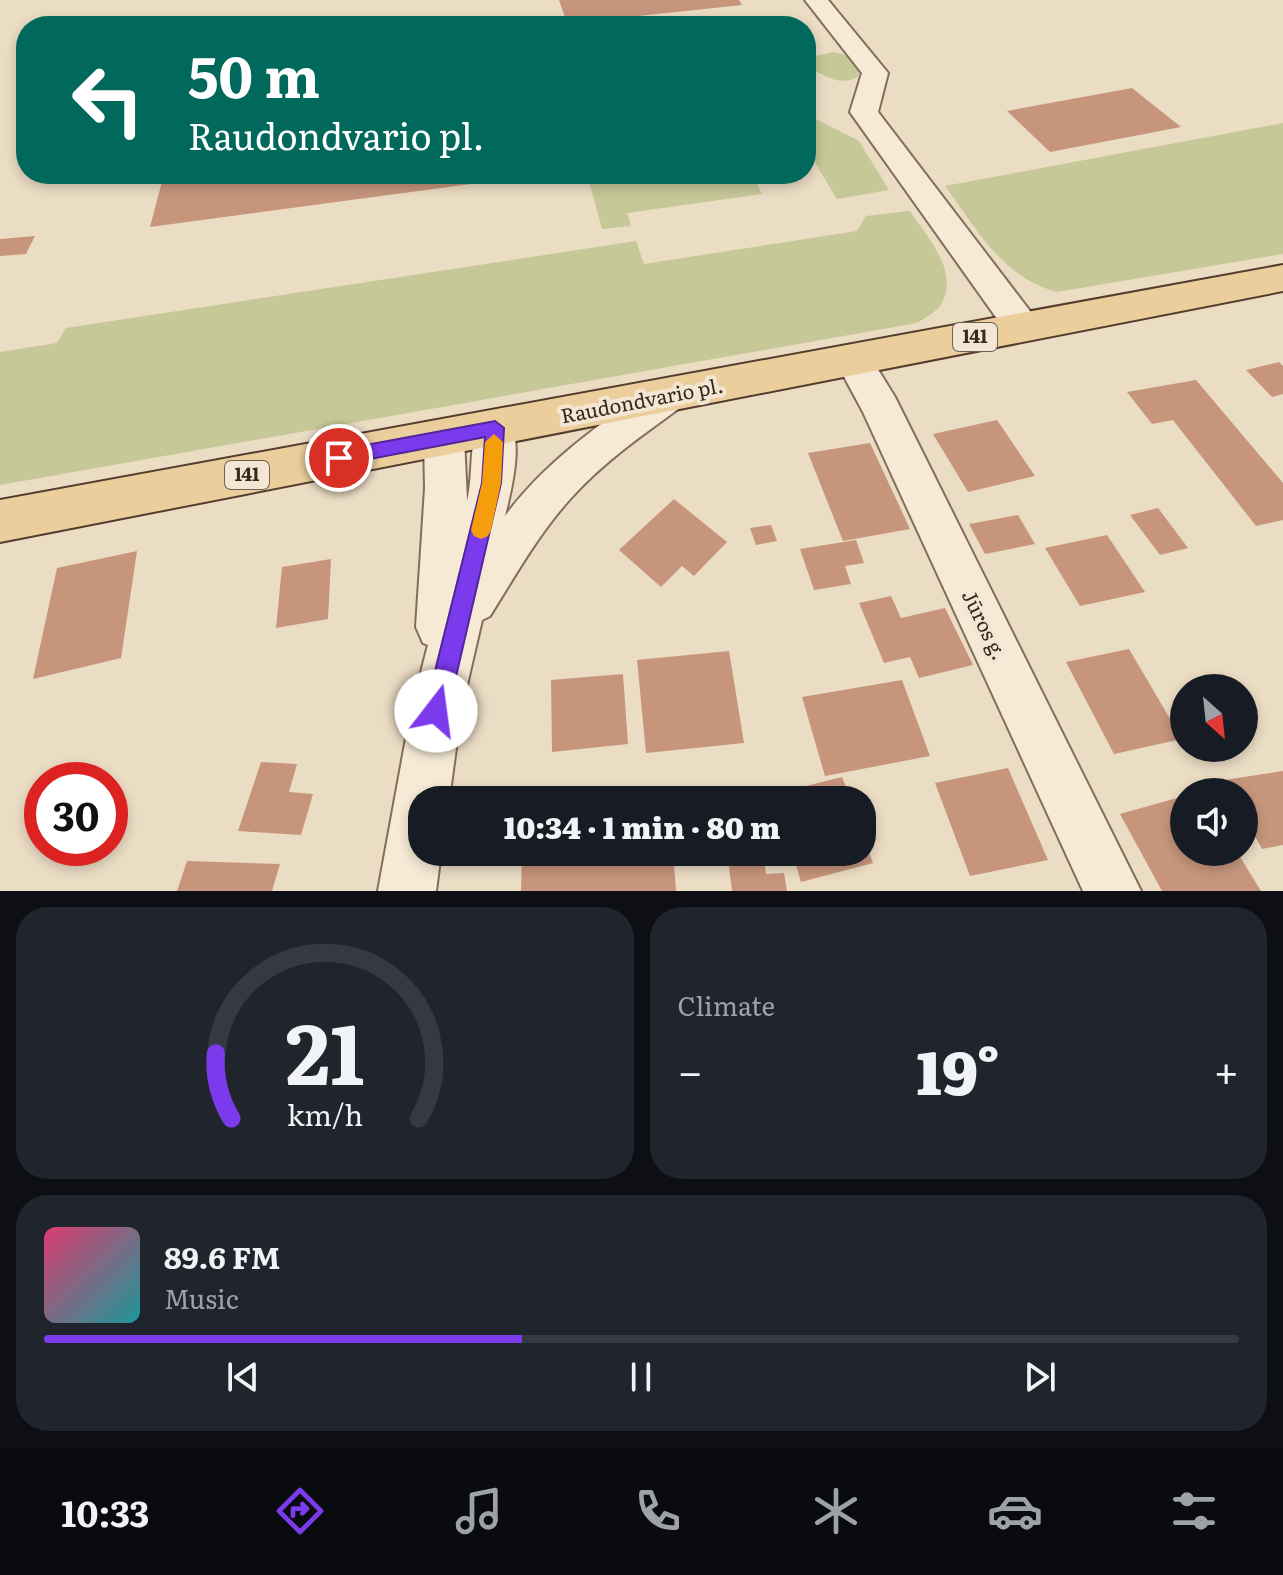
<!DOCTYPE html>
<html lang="en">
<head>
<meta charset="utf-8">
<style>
  :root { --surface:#171b24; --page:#20242c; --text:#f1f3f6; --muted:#9ea1a6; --line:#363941; --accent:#7c3aed }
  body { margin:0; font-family:Literata,serif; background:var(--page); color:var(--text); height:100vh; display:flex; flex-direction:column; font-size:30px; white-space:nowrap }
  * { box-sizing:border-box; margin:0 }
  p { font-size:26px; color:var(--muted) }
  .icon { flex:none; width:44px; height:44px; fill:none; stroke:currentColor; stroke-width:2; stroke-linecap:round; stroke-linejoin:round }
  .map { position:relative; height:891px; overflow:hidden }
  .panel { display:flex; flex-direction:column; gap:16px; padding:16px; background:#0d0f14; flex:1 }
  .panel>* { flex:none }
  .guide { position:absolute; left:16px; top:16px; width:800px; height:168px; border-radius:32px; box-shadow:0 4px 12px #0003; background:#00695c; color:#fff; overflow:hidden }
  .needle { width:52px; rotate:153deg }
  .controls { position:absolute; left:1170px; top:674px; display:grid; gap:16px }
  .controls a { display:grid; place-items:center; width:88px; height:88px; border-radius:50%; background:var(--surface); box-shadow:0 4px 12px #0003; font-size:40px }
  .speed { position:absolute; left:24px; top:762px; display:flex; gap:16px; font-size:40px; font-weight:700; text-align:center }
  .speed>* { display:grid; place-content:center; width:104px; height:104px; border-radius:50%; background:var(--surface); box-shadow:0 4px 12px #0003; line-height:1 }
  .speed .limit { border:12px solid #d22; background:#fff; color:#111 }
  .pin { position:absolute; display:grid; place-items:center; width:68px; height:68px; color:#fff; margin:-34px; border:4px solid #fff; border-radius:50%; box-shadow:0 2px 8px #0007 }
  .me { position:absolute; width:88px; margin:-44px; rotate:15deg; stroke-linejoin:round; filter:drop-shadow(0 0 6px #0008) }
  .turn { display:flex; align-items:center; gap:28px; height:168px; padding:0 40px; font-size:36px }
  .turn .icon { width:104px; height:104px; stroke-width:2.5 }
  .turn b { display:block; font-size:56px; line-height:68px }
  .big { font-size:60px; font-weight:800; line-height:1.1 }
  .panel .card { flex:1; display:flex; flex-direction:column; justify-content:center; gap:12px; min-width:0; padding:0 28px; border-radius:32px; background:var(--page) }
  .panel .dial { align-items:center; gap:0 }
  .dial svg { height:208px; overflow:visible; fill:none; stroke:var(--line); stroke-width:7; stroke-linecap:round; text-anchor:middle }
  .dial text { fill:var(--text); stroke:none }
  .song { display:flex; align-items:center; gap:24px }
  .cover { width:96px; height:96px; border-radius:12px; background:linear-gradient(135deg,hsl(340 70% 55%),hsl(180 70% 35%)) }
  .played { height:8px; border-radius:4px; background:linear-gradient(90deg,var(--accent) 40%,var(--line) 40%) }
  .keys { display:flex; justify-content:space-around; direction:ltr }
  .heat { display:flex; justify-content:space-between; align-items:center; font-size:44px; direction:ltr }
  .panel .tiles { flex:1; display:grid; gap:16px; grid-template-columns:1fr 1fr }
  .card:last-child { grid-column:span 2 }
  .trip { position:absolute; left:408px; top:786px; width:468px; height:80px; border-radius:32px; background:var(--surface); box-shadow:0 4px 12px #0003; font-weight:800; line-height:80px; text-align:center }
  .menu { display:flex; height:128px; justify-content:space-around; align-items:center; background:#090b0e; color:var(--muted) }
  .menu .icon { width:56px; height:56px }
  .menu .selected { color:var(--accent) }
  .menu b { font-size:36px; color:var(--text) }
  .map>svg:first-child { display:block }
  .green { fill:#c6c898 }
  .building { fill:#c7957c }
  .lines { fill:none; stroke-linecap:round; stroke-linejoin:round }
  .street-casing { stroke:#846e5b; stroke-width:4 }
  .primary-casing { stroke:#523d2f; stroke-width:4 }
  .street { fill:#f6ead6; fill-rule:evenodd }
  .primary { fill:#ecce9d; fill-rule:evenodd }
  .route { fill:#7c3aed; stroke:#51269a; stroke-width:2 }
  .slow { fill:#f59e0b }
  .labels { text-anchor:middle; stroke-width:8; stroke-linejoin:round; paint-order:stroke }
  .shield { fill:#f3e7d3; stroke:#6e6154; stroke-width:2 }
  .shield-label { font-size:18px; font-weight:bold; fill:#35281e }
  .street-label { font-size:20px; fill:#35281e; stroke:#f3e7d3 }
</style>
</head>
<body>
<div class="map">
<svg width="1283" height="891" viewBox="0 0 1283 891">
  <rect width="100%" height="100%" fill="#ebdcc4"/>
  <!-- green -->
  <g class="green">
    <path d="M 834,52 C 851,56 857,58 859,76 C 840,88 824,75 806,66 L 806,58 Z"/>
    <path d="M 806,114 L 859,141 L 889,190 L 837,199 L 806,148 Z"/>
    <path d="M 1283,123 L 1283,254 L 1057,292 C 1001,277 978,230 945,186 Z"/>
    <path d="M 587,174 L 752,174 L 762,194 L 627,213 L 631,226 L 602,229 Z"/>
    <path d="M 910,211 C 927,237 959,270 942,303 C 938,311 925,318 917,323 L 0,485 L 0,352 L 57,343 L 66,328 L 636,241 L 644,264 L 857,231 L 866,216 Z"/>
  </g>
  <!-- building -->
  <g class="building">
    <path d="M 559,0 L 739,0 L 742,5 L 610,19 L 613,26 L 568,26 Z"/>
    <path d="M 1132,88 L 1181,127 L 1050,152 L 1007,111 Z"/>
    <path d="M 164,174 L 530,174 L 530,176 L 150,227 Z"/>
    <path d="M 35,236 L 26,254 L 0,256 L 0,239 Z"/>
    <path d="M 1279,362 L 1283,366 L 1283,394 L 1272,397 L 1246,370 Z"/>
    <path d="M 1196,380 L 1283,483 L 1283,520 L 1256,526 L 1173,420 L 1152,424 L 1127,392 Z"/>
    <path d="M 997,420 L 1035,476 L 968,492 L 933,434 Z"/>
    <path d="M 870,443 L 910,529 L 843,541 L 808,453 Z"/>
    <path d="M 674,499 L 727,542 L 694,576 L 682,566 L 661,587 L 619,550 Z"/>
    <path d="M 1158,508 L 1188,548 L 1160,555 L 1130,515 Z"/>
    <path d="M 1018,515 L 1035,544 L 985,554 L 969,524 Z"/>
    <path d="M 771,525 L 777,541 L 756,545 L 750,528 Z"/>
    <path d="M 1107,535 L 1145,592 L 1080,606 L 1045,548 Z"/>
    <path d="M 856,540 L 864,563 L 845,566 L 851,584 L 814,590 L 800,549 Z"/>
    <path d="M 137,551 L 121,658 L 33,679 L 57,568 Z"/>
    <path d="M 331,559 L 328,619 L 276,628 L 282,567 Z"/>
    <path d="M 891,596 L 901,618 L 945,608 L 973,665 L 919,678 L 910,657 L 884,663 L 859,603 Z"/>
    <path d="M 1129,649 L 1182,739 L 1114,754 L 1066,662 Z"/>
    <path d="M 729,651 L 744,743 L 646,753 L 637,660 Z"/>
    <path d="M 623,674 L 628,744 L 552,752 L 551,680 Z"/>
    <path d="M 902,680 L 930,756 L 825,776 L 802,697 Z"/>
    <path d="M 261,762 L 297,764 L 289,792 L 313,794 L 301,835 L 238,831 Z"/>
    <path d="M 1008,768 L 1048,860 L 970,876 L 935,783 Z"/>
    <path d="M 1283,771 L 1283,845 L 1262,849 L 1244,816 L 1244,792 L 1231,792 L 1224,780 Z"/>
    <path d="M 842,777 L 851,800 L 776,800 L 774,794 Z"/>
    <path d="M 1184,796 L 1184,852 L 1237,852 L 1261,891 L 1162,891 L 1120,814 Z"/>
    <path d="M 862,833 L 873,863 L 801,882 L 792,852 L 862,852 Z"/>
    <path d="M 522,852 L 673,852 L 676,891 L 521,891 Z"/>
    <path d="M 727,852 L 763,852 L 766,874 L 784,873 L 787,891 L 732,891 Z"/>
    <path d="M 187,861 L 280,864 L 272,891 L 177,891 Z"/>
  </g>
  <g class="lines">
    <!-- street casing -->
    <g class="street-casing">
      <g id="street">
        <path d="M 805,0 L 828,0 L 888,73 L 878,112 L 1036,319 L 1041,328 L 1036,337 L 1023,341 L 1010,337 L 850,112 L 862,73 Z"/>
        <path d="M 853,346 L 866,350 L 895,397 L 1141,891 L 1083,891 L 863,412 L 835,360 L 840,350 Z"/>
        <path d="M 668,381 L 681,385 L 687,396 L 681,407 C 643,435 603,462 571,498 C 539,533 515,576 490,616 L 482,620 L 461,711 L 449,800 L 422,800 L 422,852 L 441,852 L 436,891 L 378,891 L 411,711 L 428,645 L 423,643 L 416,627 L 425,488 L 424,438 L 430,427 L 444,422 L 458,427 L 464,438 L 467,501 C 474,474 468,442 481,417 L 495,412 L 509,417 C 523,444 512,487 505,516 C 546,461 599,425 655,385 Z"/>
      </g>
    </g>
    <!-- primary casing -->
    <g class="primary-casing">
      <path id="primary" d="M 1283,265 L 1283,291 L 0,542 L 0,500 Z"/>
    </g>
    <!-- street -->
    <use href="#street" class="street"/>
    <!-- primary -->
    <use href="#primary" class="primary"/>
  </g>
  <!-- route -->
  <path class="route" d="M 495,421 L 504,428 L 501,483 L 448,711 L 444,719 L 436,722 L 428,719 L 425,711 L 482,483 L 485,437 L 339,465 L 333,463 L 330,458 L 333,452 L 339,450 Z"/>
  <!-- slow -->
  <path class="slow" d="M 494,434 L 503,442 L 501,483 L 491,530 L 488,536 L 481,539 L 474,536 L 471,530 L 482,483 L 485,442 Z"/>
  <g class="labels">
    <!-- shield labels -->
    <g class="shield">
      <rect x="953" y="323" width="44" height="28" rx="6"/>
      <rect x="225" y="461" width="44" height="28" rx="6"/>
    </g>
    <g class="shield-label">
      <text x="975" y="343">141</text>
      <text x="247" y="481">141</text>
    </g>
    <!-- street labels -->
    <g class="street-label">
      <text transform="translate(642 401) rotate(-11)" y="7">Raudondvario pl.</text>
      <text transform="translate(984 625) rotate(64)" y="7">Jūros g.</text>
    </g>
  </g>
</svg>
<div class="controls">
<a><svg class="needle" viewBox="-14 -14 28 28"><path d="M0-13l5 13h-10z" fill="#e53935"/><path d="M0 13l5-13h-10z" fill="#9ea1a6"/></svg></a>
<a><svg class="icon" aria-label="sound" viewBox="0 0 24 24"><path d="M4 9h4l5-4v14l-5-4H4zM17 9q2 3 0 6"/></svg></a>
</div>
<div class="speed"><div class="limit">30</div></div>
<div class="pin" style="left:339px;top:458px;background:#d93025"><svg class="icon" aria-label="arrive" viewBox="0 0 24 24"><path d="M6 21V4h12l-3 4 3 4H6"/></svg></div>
<svg class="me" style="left:436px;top:711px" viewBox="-20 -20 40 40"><circle r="19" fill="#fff"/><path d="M0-13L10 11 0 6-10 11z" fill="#7c3aed"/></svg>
<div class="trip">10:34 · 1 min · 80 m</div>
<div class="guide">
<div class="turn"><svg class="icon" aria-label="left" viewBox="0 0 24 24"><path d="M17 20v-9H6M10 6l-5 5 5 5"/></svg><div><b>50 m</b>Raudondvario pl.</div></div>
</div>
</div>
<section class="panel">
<div class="tiles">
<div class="card dial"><svg viewBox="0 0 100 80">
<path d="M14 69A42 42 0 1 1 86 69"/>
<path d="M14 69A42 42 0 0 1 8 44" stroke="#7c3aed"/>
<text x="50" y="56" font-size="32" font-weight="700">21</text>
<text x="50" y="72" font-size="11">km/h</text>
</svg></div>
<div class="card"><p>Climate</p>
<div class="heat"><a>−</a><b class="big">19°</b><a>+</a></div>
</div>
<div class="card">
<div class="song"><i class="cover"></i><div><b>89.6 FM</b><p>Music</p></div></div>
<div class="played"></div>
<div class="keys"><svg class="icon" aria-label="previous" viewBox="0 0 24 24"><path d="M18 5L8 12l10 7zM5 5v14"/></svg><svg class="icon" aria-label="pause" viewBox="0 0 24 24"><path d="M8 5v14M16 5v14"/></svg><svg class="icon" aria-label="next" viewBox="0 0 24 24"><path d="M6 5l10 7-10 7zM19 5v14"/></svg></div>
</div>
</div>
</section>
<nav class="menu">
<b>10:33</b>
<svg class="icon selected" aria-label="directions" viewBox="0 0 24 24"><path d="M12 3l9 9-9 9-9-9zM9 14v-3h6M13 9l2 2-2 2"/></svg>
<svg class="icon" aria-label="music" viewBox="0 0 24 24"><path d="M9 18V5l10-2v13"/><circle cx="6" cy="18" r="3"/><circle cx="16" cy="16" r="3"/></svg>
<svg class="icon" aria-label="phone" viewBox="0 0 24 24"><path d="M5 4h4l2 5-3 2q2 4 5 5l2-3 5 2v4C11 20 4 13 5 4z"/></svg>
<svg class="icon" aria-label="climate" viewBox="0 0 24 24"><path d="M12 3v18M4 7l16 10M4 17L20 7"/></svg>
<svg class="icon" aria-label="car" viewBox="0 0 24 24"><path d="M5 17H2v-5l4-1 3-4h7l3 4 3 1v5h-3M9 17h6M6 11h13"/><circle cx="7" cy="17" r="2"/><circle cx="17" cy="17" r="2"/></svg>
<svg class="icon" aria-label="filters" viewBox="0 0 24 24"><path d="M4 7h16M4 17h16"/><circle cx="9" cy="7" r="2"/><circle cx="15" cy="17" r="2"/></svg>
</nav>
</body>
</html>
